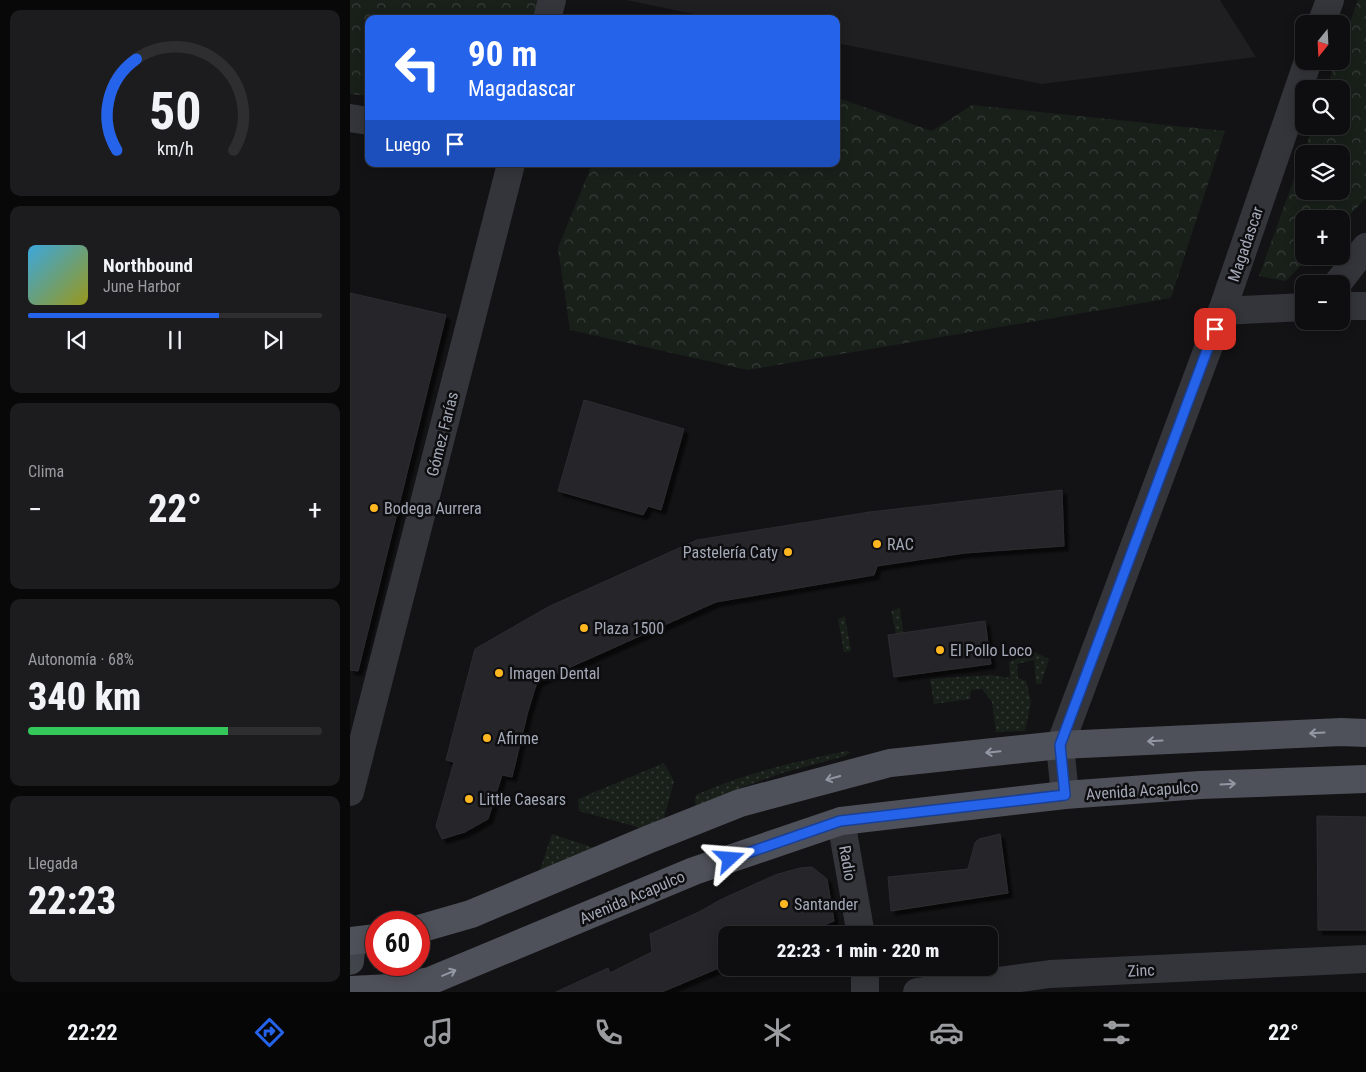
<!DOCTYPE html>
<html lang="es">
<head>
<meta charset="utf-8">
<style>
  :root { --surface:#0e0e10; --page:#1c1c1e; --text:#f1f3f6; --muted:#9b9c9f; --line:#2e2e30; --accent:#2563eb }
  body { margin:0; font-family:"Roboto Condensed",sans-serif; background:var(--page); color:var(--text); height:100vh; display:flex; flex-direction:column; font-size:19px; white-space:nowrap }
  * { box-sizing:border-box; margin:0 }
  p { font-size:16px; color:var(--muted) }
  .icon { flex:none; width:28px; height:28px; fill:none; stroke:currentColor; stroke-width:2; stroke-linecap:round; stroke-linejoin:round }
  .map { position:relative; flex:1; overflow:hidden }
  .details { display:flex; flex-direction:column; gap:10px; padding:10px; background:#080809; width:350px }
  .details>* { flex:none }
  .banner { position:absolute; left:15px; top:15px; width:475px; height:152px; border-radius:10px; box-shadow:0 2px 12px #0003,0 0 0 1px var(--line); background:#2563eb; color:#fff; overflow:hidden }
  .needle { width:32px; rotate:198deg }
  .controls { position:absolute; left:945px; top:15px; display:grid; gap:10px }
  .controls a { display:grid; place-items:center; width:55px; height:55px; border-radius:10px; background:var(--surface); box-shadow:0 2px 12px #0003,0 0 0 1px var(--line); font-size:25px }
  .speed { position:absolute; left:15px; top:911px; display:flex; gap:10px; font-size:25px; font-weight:700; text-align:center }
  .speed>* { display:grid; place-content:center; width:65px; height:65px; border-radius:50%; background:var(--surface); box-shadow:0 2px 12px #0003,0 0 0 1px var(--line); line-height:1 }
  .speed .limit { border:8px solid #d22; background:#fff; color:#111 }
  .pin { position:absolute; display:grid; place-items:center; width:42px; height:42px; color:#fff; margin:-21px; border-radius:10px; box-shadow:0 2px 8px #0006 }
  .me { position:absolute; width:55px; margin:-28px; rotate:71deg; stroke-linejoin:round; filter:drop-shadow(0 0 4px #0008) }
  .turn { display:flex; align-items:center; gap:18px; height:105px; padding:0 20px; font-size:22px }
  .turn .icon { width:65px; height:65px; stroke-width:2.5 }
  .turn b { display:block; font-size:35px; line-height:42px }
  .then { display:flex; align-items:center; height:48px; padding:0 20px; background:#0003; gap:10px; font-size:19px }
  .big { font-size:38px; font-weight:800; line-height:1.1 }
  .details .widget { flex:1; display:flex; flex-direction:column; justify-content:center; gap:8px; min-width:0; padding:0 18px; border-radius:10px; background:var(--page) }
  .details .dial { align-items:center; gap:0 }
  .dial svg { height:130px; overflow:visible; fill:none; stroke:var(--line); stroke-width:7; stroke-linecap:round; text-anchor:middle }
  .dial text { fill:var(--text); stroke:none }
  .song { display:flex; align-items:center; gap:15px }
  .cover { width:60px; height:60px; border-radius:8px; background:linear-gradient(135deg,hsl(200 70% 55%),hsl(60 70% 35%)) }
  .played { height:5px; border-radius:2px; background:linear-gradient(90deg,var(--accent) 65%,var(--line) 65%) }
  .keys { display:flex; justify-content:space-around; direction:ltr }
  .heat { display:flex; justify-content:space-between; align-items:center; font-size:28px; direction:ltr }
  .charge { height:8px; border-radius:4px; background:linear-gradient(90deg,#34c759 68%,var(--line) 0) }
  .trip { position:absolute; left:368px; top:926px; width:280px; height:50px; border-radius:10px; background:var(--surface); box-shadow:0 2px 12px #0003,0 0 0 1px var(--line); font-weight:800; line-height:50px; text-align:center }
  .tab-bar { display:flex; height:80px; justify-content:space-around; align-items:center; background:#060606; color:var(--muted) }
  .tab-bar .icon { width:35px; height:35px }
  .tab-bar .on { color:var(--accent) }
  .tab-bar b { font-size:22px; color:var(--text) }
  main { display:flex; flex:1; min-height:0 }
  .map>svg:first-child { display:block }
  .built { fill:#1f1f22 }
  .grass { fill:url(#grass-dots) }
  .park { fill:url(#park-crowns); fill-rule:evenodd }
  .building { fill:#262629; stroke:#2d2d31; filter:url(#shadow) }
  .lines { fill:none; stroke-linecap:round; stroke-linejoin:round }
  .street { stroke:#34353a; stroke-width:28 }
  .secondary { stroke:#41444a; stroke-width:28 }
  .primary { stroke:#4f515a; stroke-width:28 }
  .oneway { stroke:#9297a4 }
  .route-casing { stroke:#184099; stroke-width:12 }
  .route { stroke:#2563eb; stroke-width:9 }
  .poi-dot { fill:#ffb721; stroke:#0e0e10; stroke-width:2 }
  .labels { text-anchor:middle; stroke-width:5; stroke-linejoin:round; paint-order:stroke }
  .street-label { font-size:16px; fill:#a3a9b7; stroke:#0e0e10 }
  .poi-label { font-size:16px; fill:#a3a9b7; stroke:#0e0e10; text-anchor:start }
</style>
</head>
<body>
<main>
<section class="details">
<div class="widget dial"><svg viewBox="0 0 100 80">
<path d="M14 69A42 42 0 1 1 86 69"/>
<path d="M14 69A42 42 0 0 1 26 13" stroke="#2563eb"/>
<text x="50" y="56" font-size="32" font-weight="700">50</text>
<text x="50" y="72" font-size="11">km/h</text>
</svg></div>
<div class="widget">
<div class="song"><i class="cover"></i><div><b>Northbound</b><p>June Harbor</p></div></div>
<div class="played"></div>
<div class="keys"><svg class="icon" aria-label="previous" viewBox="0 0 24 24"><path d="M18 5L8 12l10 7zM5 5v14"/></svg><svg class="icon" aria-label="pause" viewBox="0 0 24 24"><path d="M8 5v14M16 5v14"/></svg><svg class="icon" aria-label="next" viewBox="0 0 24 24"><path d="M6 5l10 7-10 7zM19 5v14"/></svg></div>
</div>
<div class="widget"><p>Clima</p>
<div class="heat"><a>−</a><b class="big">22°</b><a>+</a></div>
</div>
<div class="widget"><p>Autonomía · 68%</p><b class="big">340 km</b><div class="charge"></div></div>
<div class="widget"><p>Llegada</p><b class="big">22:23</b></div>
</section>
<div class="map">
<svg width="1016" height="992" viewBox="0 0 1016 992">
  <defs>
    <pattern id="grass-dots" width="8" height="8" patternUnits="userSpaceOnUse" patternTransform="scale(1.25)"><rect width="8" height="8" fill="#19201a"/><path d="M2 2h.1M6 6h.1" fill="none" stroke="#373e39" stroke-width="1.8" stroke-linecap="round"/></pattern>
    <pattern id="park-crowns" width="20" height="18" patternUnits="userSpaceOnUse" patternTransform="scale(1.25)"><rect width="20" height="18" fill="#19201a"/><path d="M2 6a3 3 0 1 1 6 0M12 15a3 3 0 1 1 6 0" fill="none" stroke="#373e39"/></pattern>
    <filter id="shadow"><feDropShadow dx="4.5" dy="4.5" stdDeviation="1" flood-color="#0009"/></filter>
  </defs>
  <rect width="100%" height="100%" fill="#131315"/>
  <!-- built -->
  <path class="built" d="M 276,0 L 870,0 L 906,57 L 692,84 L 486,43 L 486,19 L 368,19 Z"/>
  <!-- grass -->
  <g class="grass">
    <path d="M 550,608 L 554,642 L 548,643 L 541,611 Z"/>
    <path d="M 495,616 L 501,651 L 494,652 L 488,619 Z"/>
    <path d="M 684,652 L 699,659 L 691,684 L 686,684 L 684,660 L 667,664 L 668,678 L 676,681 L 681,702 L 675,731 L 646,732 L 642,702 L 632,689 L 621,690 L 620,699 L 584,704 L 580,679 L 641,675 L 660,678 L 659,662 Z"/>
    <path d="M 496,751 L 501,752 L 495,756 L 432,773 L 390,788 L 346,810 L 345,800 L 346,795 C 394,773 445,762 496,751 Z"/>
    <path d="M 314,763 L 324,781 L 314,818 L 291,828 L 229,811 L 228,799 Z"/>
    <path d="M 202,834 L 254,851 L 185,885 Z"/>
  </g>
  <!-- park -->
  <g class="park">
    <path d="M 0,0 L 189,0 L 184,19 L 19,19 L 19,96 L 0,94 Z"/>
    <path d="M 1008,0 L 1016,0 L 1016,198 L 991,224 L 991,219 L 954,219 L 954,256 L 960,256 L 936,281 L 909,276 L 963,126 L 991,126 L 991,89 L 976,89 L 986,61 L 991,61 L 991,47 ZM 954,154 L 991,154 L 991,191 L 954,191 Z"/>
    <path d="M 486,97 L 582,131 L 622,105 L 875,131 L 821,298 L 398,370 L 220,330 L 208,248 L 242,164 L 486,164 Z"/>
  </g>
  <!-- building -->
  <g class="building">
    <path d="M 0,293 L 96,315 L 8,671 L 0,670 Z"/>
    <path d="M 234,400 L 334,429 L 311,510 L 298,506 L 293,515 L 208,491 Z"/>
    <path d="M 712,490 L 714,546 L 615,553 L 527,566 L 524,575 L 366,602 L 187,682 L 178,711 L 162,777 L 152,775 L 138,819 L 115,832 L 92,839 L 86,826 L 104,762 L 96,760 L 125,649 L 198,607 L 347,540 L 520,512 Z"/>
    <path d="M 635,621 L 641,664 L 544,677 L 538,635 Z"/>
    <path d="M 967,816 L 1016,817 L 1016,930 L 968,930 Z"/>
    <path d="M 650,834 L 658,893 L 541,911 L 538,877 L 618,869 L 625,843 L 629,839 Z"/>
    <path d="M 462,867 L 477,879 L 484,921 L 449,935 L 376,935 L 376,965 L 312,992 L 206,992 L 258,968 L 260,973 L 302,952 L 300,934 L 349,912 L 370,900 L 425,875 L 450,868 Z"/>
  </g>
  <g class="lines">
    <!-- street -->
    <g class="street">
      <path d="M 197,19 L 202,0"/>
      <path d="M 971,24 L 980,0"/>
      <path d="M 0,118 L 19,121"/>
      <path d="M 987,284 L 1016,247"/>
      <path d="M 991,306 L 1016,306"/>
      <path d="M 872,311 L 954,307"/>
      <path d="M 0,792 L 161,164"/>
      <path d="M 715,795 L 710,745 L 872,311 L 958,61"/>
      <path d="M 491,821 L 511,935"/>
      <path d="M 515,968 L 515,992"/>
      <path d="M 567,992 L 700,974 L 1016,959"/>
    </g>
    <!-- secondary -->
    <path class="secondary" d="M 0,961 L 2,941"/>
    <!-- primary -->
    <g class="primary">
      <path d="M 69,929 L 121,914 L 297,840 L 390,803 L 540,763 L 710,745 L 991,732 L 1016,733"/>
      <path d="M 0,941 L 26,938"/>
      <path d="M 0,990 L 41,988 L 80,981 L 344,871 L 491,821 L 715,795 L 850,785 L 1016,779"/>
    </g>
  </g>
  <!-- one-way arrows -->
  <defs><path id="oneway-shaft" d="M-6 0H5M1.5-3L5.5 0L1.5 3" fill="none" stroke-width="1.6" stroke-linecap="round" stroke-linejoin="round" transform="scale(1.25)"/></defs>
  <g class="oneway">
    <use href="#oneway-shaft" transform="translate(967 733) rotate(177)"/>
    <use href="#oneway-shaft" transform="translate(805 741) rotate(177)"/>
    <use href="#oneway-shaft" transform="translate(643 752) rotate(174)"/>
    <use href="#oneway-shaft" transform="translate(483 778) rotate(165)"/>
    <use href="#oneway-shaft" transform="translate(878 784) rotate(-3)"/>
    <use href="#oneway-shaft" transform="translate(99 973) rotate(-23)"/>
  </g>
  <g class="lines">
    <!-- route casing -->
    <g class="route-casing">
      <path id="route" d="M 380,859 L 490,821 L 715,795 L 710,745 L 865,329"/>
    </g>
    <!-- route -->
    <use href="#route" class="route"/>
  </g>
  <!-- markers -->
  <g class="poi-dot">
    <circle cx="24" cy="508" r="5"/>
    <circle cx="527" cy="544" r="5"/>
    <circle cx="438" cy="552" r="5"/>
    <circle cx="234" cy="628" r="5"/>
    <circle cx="590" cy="650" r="5"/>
    <circle cx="149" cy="673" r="5"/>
    <circle cx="137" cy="738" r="5"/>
    <circle cx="119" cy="799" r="5"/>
    <circle cx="434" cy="904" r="5"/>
  </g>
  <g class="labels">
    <!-- street labels -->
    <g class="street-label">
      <text transform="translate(895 244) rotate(-71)" y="6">Magadascar</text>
      <text transform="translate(92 434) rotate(-76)" y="6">Gómez Farías</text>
      <text transform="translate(792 790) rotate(-4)" y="6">Avenida Acapulco</text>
      <text transform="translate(498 863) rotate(80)" y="6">Radio</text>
      <text transform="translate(282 897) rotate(-23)" y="6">Avenida Acapulco</text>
      <text transform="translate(791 970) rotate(-3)" y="6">Zinc</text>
    </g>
    <!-- poi labels -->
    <g class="poi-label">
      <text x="34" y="514">Bodega Aurrera</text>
      <text x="537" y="550">RAC</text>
      <text x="428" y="558" text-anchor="end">Pastelería Caty</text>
      <text x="244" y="634">Plaza 1500</text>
      <text x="600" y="656">El Pollo Loco</text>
      <text x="159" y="679">Imagen Dental</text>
      <text x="147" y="744">Afirme</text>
      <text x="129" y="805">Little Caesars</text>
      <text x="444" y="910">Santander</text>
    </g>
  </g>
</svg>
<div class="controls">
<a><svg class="needle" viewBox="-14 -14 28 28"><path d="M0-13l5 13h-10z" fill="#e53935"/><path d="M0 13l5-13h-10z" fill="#9b9c9f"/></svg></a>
<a><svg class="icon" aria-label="search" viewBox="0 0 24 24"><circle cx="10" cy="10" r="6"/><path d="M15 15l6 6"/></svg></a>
<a><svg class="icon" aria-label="layers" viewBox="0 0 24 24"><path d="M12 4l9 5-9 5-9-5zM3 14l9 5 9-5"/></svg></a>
<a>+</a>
<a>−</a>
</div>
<div class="speed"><div class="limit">60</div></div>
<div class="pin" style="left:865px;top:329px;background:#d93025"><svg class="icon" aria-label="arrive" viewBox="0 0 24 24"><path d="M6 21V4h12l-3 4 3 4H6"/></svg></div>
<svg class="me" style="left:380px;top:859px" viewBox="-20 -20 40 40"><path d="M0-17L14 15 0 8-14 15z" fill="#2563eb" stroke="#fff" stroke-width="4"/></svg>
<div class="trip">22:23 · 1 min · 220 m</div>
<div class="banner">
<div class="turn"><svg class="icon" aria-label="left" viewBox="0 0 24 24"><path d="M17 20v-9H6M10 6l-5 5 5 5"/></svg><div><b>90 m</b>Magadascar</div></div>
<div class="then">Luego<svg class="icon" aria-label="arrive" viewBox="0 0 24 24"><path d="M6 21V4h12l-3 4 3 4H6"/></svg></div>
</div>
</div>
</main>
<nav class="tab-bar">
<b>22:22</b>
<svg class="icon on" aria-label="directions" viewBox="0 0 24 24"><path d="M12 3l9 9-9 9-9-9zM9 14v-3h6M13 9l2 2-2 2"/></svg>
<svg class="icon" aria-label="music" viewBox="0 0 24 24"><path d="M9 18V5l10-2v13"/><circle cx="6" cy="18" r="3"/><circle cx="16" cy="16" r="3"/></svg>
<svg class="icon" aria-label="phone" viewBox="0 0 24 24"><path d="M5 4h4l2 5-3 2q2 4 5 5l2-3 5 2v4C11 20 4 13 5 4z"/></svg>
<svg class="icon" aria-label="climate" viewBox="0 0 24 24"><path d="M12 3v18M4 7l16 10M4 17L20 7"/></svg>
<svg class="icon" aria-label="car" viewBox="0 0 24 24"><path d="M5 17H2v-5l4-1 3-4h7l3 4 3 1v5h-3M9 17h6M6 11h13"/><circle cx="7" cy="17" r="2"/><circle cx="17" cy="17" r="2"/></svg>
<svg class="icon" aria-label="filters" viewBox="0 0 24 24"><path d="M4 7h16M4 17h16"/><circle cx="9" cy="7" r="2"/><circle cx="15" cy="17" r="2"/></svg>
<b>22°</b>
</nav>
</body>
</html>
